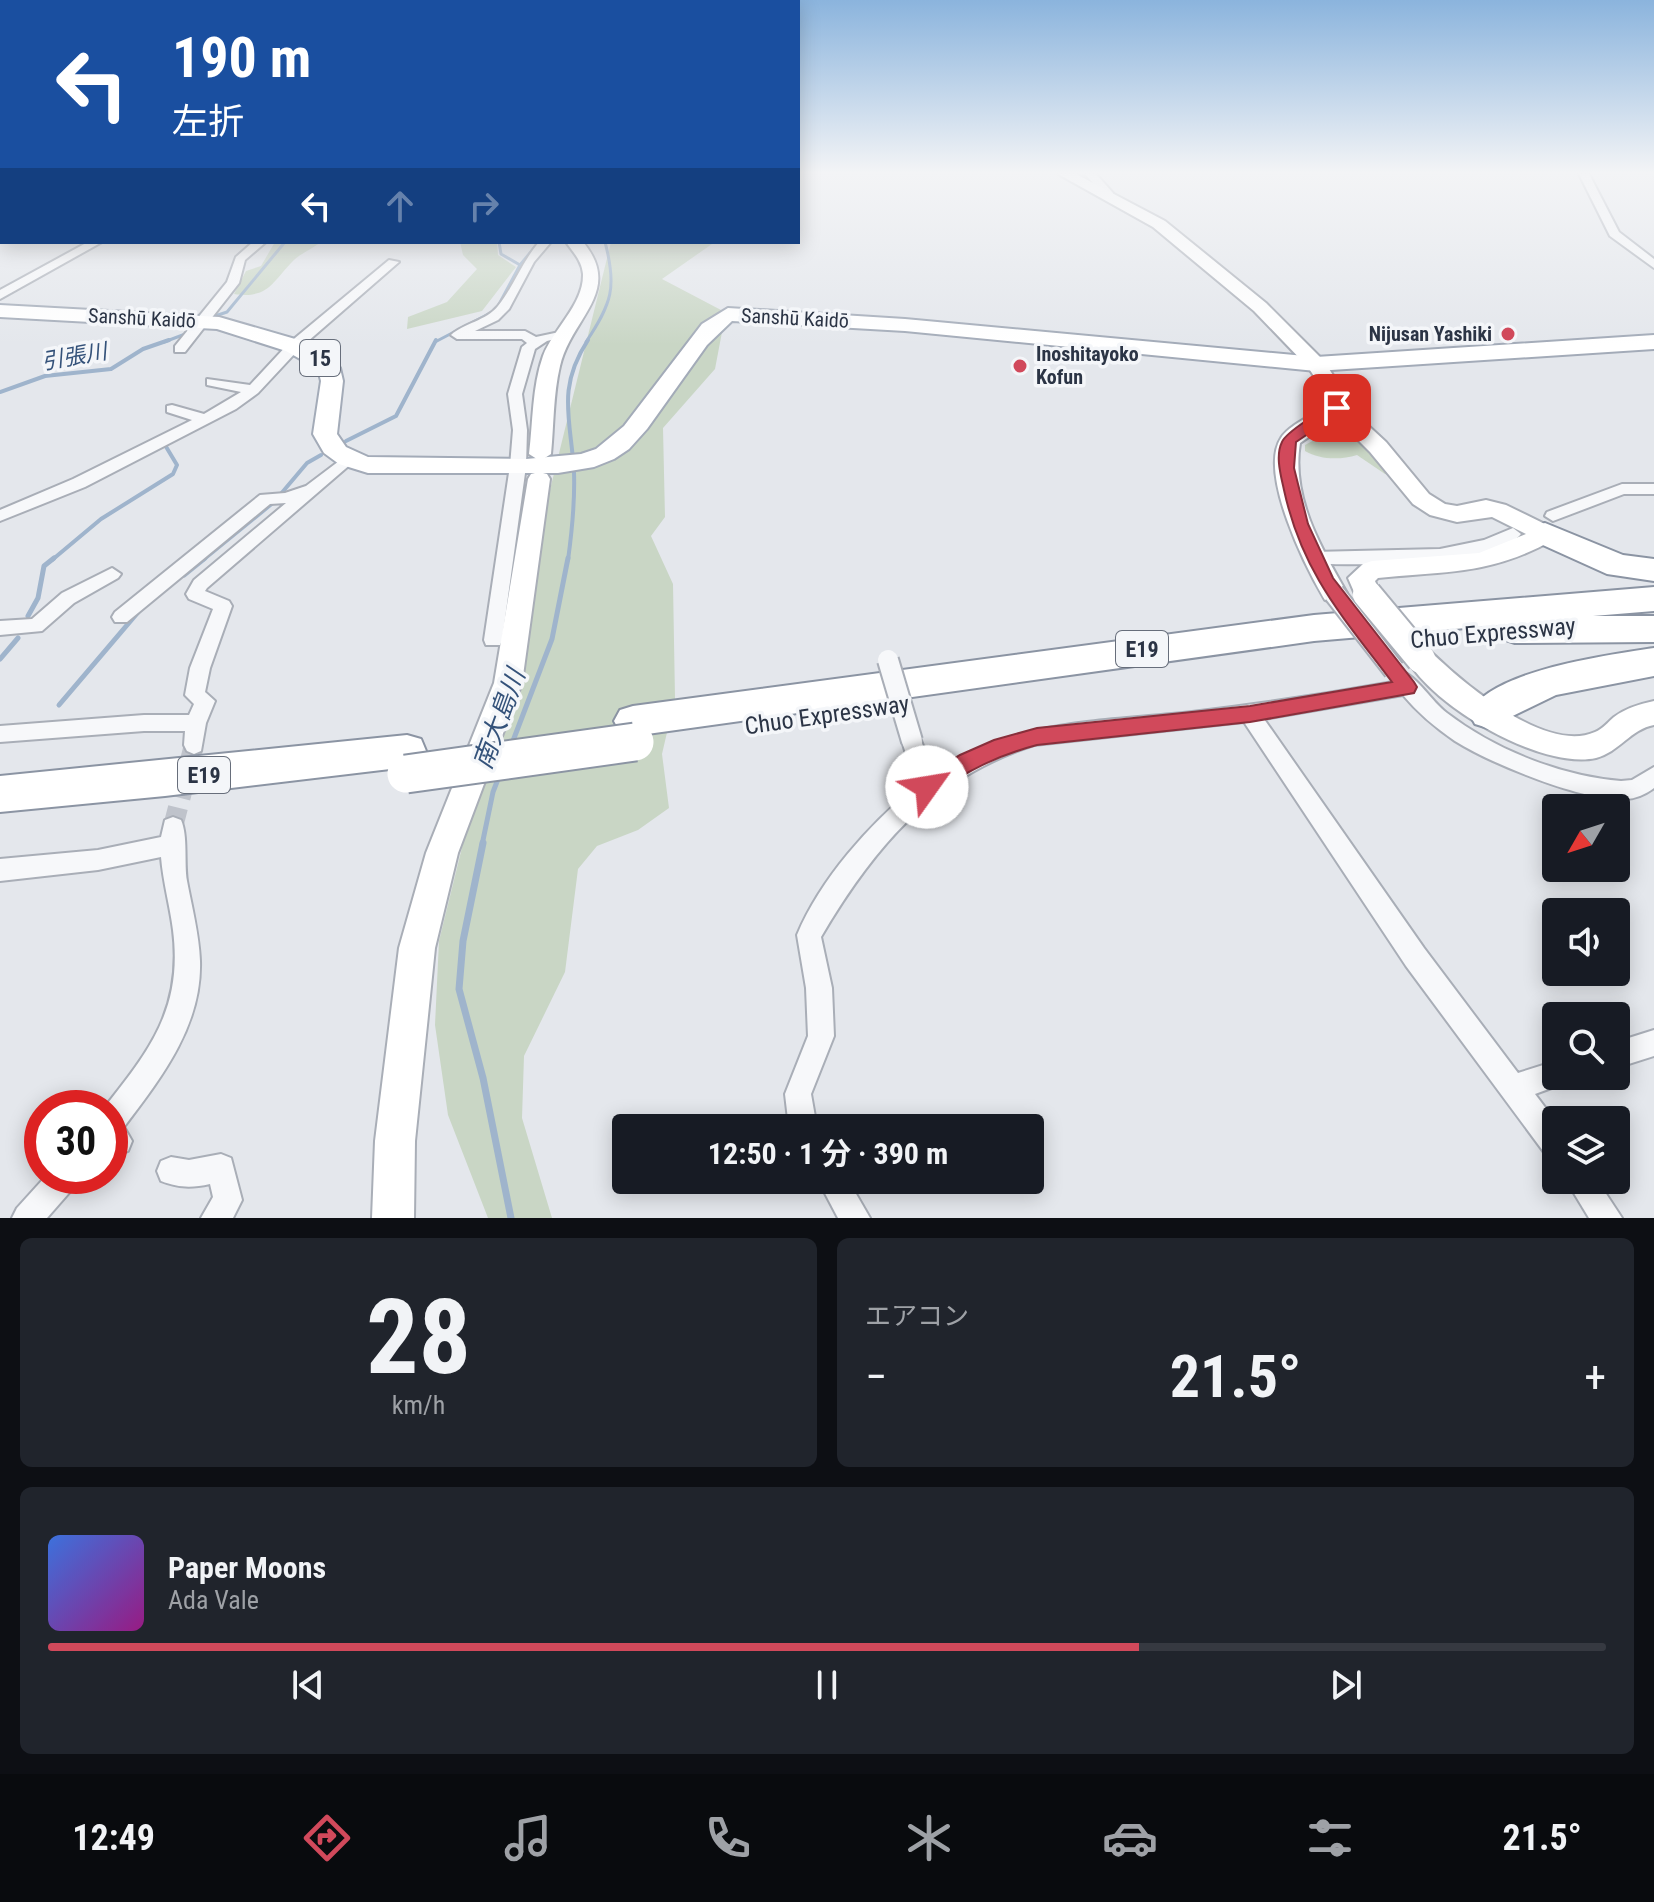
<!DOCTYPE html>
<html lang="ja">
<head>
<meta charset="utf-8">
<style>
  :root { --surface:#171b24; --page:#20242c; --text:#f1f3f6; --muted:#9ea1a6; --line:#363941; --accent:#d1495b }
  body { margin:0; font-family:"Roboto Condensed","Noto Sans JP",sans-serif; background:var(--page); color:var(--text); height:100vh; display:flex; flex-direction:column; font-size:30px; white-space:nowrap }
  * { box-sizing:border-box; margin:0 }
  p { font-size:26px; color:var(--muted) }
  .icon { flex:none; width:44px; height:44px; fill:none; stroke:currentColor; stroke-width:2; stroke-linecap:round; stroke-linejoin:round }
  .map { position:relative; height:1218px; overflow:hidden }
  .sheet { display:flex; flex-direction:column; gap:20px; padding:20px; background:#0d0f14; flex:1 }
  .sheet>* { flex:none }
  .guide { position:absolute; left:0px; top:0px; width:800px; height:244px; box-shadow:0 4px 20px #0003; background:#1a4fa0; color:#fff; overflow:hidden }
  .needle { width:52px; rotate:231deg }
  .tools { position:absolute; left:1542px; top:794px; display:grid; gap:16px }
  .tools a { display:grid; place-items:center; width:88px; height:88px; border-radius:8px; background:var(--surface); box-shadow:0 4px 20px #0003; font-size:40px }
  .speed { position:absolute; left:24px; top:1090px; display:flex; gap:16px; font-size:40px; font-weight:700; text-align:center }
  .speed>* { display:grid; place-content:center; width:104px; height:104px; border-radius:50%; background:var(--surface); box-shadow:0 4px 20px #0003; line-height:1 }
  .speed .limit { border:12px solid #d22; background:#fff; color:#111 }
  .pin { position:absolute; display:grid; place-items:center; width:68px; height:68px; color:#fff; margin:-34px; border-radius:16px; box-shadow:0 4px 12px #0006 }
  .me { position:absolute; width:88px; margin:-44px; rotate:58deg; stroke-linejoin:round; filter:drop-shadow(0 0 6px #0008) }
  .turn { display:flex; align-items:center; gap:28px; height:168px; padding:0 40px; font-size:36px }
  .turn .icon { width:104px; height:104px; stroke-width:2.5 }
  .turn b { display:block; font-size:56px; line-height:68px }
  .lanes { display:flex; align-items:center; height:76px; padding:0 40px; background:#0003; justify-content:center; gap:40px; direction:ltr }
  .lanes .off { opacity:.35 }
  .big { font-size:60px; font-weight:700; line-height:1.1 }
  .sheet .tile { flex:1; display:flex; flex-direction:column; justify-content:center; gap:12px; min-width:0; padding:0 28px; border-radius:12px; background:var(--page) }
  .sheet .dial { align-items:center; gap:0 }
  .dial b { font-size:104px; line-height:1 }
  .song { display:flex; align-items:center; gap:24px }
  .cover { width:96px; height:96px; border-radius:12px; background:linear-gradient(135deg,hsl(220 70% 55%),hsl(310 70% 35%)) }
  .played { height:8px; border-radius:4px; background:linear-gradient(90deg,var(--accent) 70%,var(--line) 70%) }
  .keys { display:flex; justify-content:space-around; direction:ltr }
  .heat { display:flex; justify-content:space-between; align-items:center; font-size:44px; direction:ltr }
  .sheet .tiles { flex:1; display:grid; gap:20px; grid-template-columns:1fr 1fr }
  .tile:last-child { grid-column:span 2 }
  .trip { position:absolute; left:612px; top:1114px; width:432px; height:80px; border-radius:8px; background:var(--surface); box-shadow:0 4px 20px #0003; font-weight:700; line-height:80px; text-align:center }
  .tabs { display:flex; height:128px; justify-content:space-around; align-items:center; background:#090b0e; color:var(--muted) }
  .tabs .icon { width:56px; height:56px }
  .tabs .active { color:var(--accent) }
  .tabs b { font-size:36px; color:var(--text) }
  .map>svg:first-child { display:block }
  .green { fill:#c9d6c5 }
  .lines { fill:none; stroke-linecap:round; stroke-linejoin:round }
  .stream-far3 { stroke:#9fb4cc; stroke-width:3 }
  .stream-far2 { stroke:#9fb4cc; stroke-width:4 }
  .stream-far1 { stroke:#9fb4cc; stroke-width:5 }
  .stream { stroke:#9fb4cc; stroke-width:7 }
  .street-tunnel { stroke:#bfc3cb; stroke-width:20; stroke-dasharray:20 10; stroke-linecap:butt }
  .street-casing { stroke:#a9aeb7; stroke-width:4 }
  .secondary-casing { stroke:#a9aeb7; stroke-width:4 }
  .primary-casing { stroke:#a3abb8; stroke-width:4 }
  .highway-casing { stroke:#8b94a3; stroke-width:4 }
  .street { fill:#f7f8fa; fill-rule:evenodd }
  .secondary { fill:#fff; fill-rule:evenodd }
  .primary { fill:#fff; fill-rule:evenodd }
  .highway { fill:#fff; fill-rule:evenodd }
  .street-bridge-casing { stroke:#a9aeb7; stroke-width:24; stroke-linecap:butt }
  .secondary-bridge-casing { stroke:#a9aeb7; stroke-width:32; stroke-linecap:butt }
  .highway-bridge-casing { stroke:#8b94a3; stroke-width:41; stroke-linecap:butt }
  .street-bridge { stroke:#f7f8fa; stroke-width:20 }
  .secondary-bridge { stroke:#fff; stroke-width:28 }
  .highway-bridge { stroke:#fff; stroke-width:37 }
  .route { fill:#d1495b; stroke:#882f3b; stroke-width:2 }
  .poi-dot { fill:#d1495b; stroke:#f4f6f9; stroke-width:3 }
  .labels { text-anchor:middle; stroke-width:7; stroke-linejoin:round; paint-order:stroke }
  .far-street-label { font-size:20px; fill:#2b3445; stroke:#f4f6f9 }
  .far-poi-label { font-size:20px; font-weight:bold; fill:#2b3445; stroke:#f4f6f9; text-anchor:end }
  .far-water-label { font-size:22px; font-style:italic; fill:#34527a; stroke:#f4f6f9 }
  .shield { fill:#f4f6f9; stroke:#676e7b; stroke-width:2 }
  .shield-label { font-size:22px; font-weight:bold; fill:#2b3445 }
  .street-label { font-size:24px; fill:#2b3445; stroke:#f4f6f9 }
  .water-label { font-size:26px; font-style:italic; fill:#34527a; stroke:#f4f6f9 }
</style>
</head>
<body>
<div class="map">
<svg width="1654" height="1218" viewBox="0 0 1654 1218">
  <rect width="100%" height="100%" fill="#e4e7ec"/>
  <!-- green -->
  <g class="green">
    <path d="M 275,242 L 321,242 C 312,249 301,253 293,261 C 272,282 269,299 234,294 L 246,271 L 261,266 Z"/>
    <path d="M 460,242 L 497,242 L 498,255 L 516,267 L 482,311 L 407,329 L 408,317 L 447,302 L 477,269 L 463,255 Z"/>
    <path d="M 611,242 L 709,242 L 712,244 L 662,279 L 721,310 L 722,332 L 715,369 L 663,428 L 665,517 L 651,536 L 673,584 L 675,698 L 662,754 L 669,808 L 638,830 L 597,846 L 578,869 L 565,972 L 524,1056 L 522,1118 L 552,1218 L 488,1218 L 448,1115 L 435,1025 L 439,941 Z"/>
    <path d="M 1333,430 L 1356,437 L 1396,476 L 1385,474 L 1357,455 C 1341,460 1320,460 1305,451 L 1305,445 Z"/>
  </g>
  <g class="lines">
    <!-- stream-far3 -->
    <g class="stream-far3">
      <path d="M 499,242 L 501,254 L 520,265"/>
      <path d="M 215,316 L 227,312 L 285,242"/>
      <path d="M 164,342 L 188,333"/>
      <path d="M 435,342 L 496,310 L 520,265 L 539,242"/>
      <path d="M 586,342 C 612,303 617,287 605,242"/>
    </g>
    <!-- stream-far2 -->
    <g class="stream-far2">
      <path d="M 0,392 L 45,376 L 111,369 L 143,349 L 169,340"/>
      <path d="M 346,441 L 396,416 L 436,340"/>
      <path d="M 52,560 L 101,519 L 173,474 L 177,465 L 165,445"/>
      <path d="M 203,560 L 274,502 L 307,463 L 321,455"/>
      <path d="M 568,560 C 572,531 575,501 574,472 C 571,419 556,389 588,340"/>
    </g>
    <!-- stream-far1 -->
    <g class="stream-far1">
      <path d="M 184,575 L 205,558"/>
      <path d="M 28,616 L 38,598 L 44,566 L 54,558"/>
      <path d="M 0,659 L 18,638"/>
      <path d="M 59,705 L 139,611"/>
      <path d="M 511,746 L 552,639 L 568,558"/>
      <path d="M 482,845 L 493,792 L 500,774"/>
    </g>
    <!-- stream -->
    <path class="stream" d="M 483,843 L 463,941 L 459,989 L 483,1078 L 511,1218"/>
    <!-- street-tunnel -->
    <path class="street-tunnel" d="M 173,827 L 194,745"/>
    <!-- street casing -->
    <g class="street-casing">
      <g id="street">
        <path d="M 0,174 L 2,174 L 2,177 L 0,178 Z"/>
        <path d="M 1085,174 L 1096,174 L 1113,193 L 1113,197 L 1105,197 Z"/>
        <path d="M 1579,174 L 1589,174 L 1619,232 L 1654,259 L 1654,268 L 1610,236 Z"/>
        <path d="M 88,242 L 102,242 L 0,299 L 0,290 Z"/>
        <path d="M 253,242 L 266,242 L 245,260 L 239,283 L 185,352 L 175,352 L 175,346 L 227,282 L 236,257 Z"/>
        <path d="M 539,242 L 551,242 L 534,262 L 509,309 L 498,320 L 475,331 L 525,331 L 536,337 L 564,331 L 570,335 L 547,341 L 535,349 L 522,394 L 527,430 L 526,466 L 502,640 L 500,645 L 486,645 L 484,640 L 510,466 L 513,430 L 508,394 L 522,347 L 527,343 L 522,339 L 457,339 L 451,335 C 464,323 486,321 498,306 C 514,286 522,262 539,242 Z"/>
        <path d="M 389,260 L 399,262 L 299,349 L 258,393 L 236,409 L 85,487 L 0,521 L 0,510 L 73,479 L 192,420 L 167,412 L 167,406 L 172,405 L 204,414 L 241,392 L 207,385 L 207,379 L 250,385 L 289,343 Z"/>
        <path d="M 347,455 L 352,457 L 352,463 L 207,588 L 205,591 L 229,601 L 232,606 L 210,668 L 205,692 L 215,701 L 206,723 L 201,751 L 194,754 L 187,751 L 184,745 L 185,731 L 144,731 L 0,742 L 0,726 L 144,715 L 189,715 L 194,704 L 185,695 L 190,668 L 213,609 L 189,599 L 186,594 L 194,580 L 286,503 L 270,504 L 127,622 L 115,622 L 112,617 L 115,612 L 260,495 L 285,493 L 306,486 Z"/>
        <path d="M 1622,484 L 1654,484 L 1654,494 L 1624,494 L 1553,521 L 1545,516 L 1547,512 Z"/>
        <path d="M 1513,528 L 1521,534 C 1491,569 1358,564 1313,564 L 1304,558 L 1313,552 L 1440,549 L 1484,540 Z"/>
        <path d="M 112,568 L 121,574 L 118,578 L 74,603 L 42,631 L 0,635 L 0,621 L 32,619 L 62,593 Z"/>
        <path d="M 1401,671 C 1418,677 1432,702 1447,713 C 1495,750 1561,776 1621,781 L 1632,780 L 1654,767 L 1654,788 C 1646,794 1636,799 1625,799 C 1584,802 1490,763 1455,741 C 1436,728 1418,713 1403,695 L 1264,719 L 1424,948 L 1518,1073 L 1556,1061 L 1556,1076 L 1568,1076 L 1565,1083 L 1535,1094 L 1556,1122 L 1556,1159 L 1546,1155 L 1406,966 L 1244,722 L 1034,745 C 932,778 874,847 821,937 L 832,988 L 834,1036 L 811,1094 L 817,1128 L 789,1128 L 785,1094 L 808,1036 L 806,988 L 797,935 C 821,878 869,825 916,786 L 902,741 L 905,735 L 912,733 L 919,735 L 933,773 C 1016,719 1098,722 1192,712 C 1260,704 1326,694 1393,682 L 1394,674 Z"/>
        <path d="M 173,817 L 181,820 C 188,836 184,863 187,881 C 192,908 199,934 200,961 C 202,1026 161,1078 124,1127 L 132,1141 L 128,1151 L 118,1155 L 110,1152 L 110,1108 L 104,1108 C 150,1050 183,1008 173,930 C 170,906 163,882 161,857 L 98,870 L 0,881 L 0,859 L 98,850 L 161,837 L 165,820 Z"/>
        <path d="M 1654,1030 L 1654,1056 L 1616,1068 L 1616,1042 Z"/>
        <path d="M 41,1128 L 42,1128 L 42,1156 L 31,1152 L 27,1142 L 31,1132 Z"/>
        <path d="M 221,1154 L 231,1158 L 242,1200 L 233,1218 L 201,1218 L 213,1197 L 210,1184 C 192,1188 179,1188 161,1181 L 157,1171 L 161,1161 L 171,1157 L 189,1160 Z"/>
        <path d="M 46,1176 L 79,1176 L 75,1186 L 47,1218 L 12,1218 L 17,1208 Z"/>
        <path d="M 818,1180 L 848,1180 L 870,1218 L 838,1218 Z"/>
        <path d="M 1566,1180 L 1597,1180 L 1622,1218 L 1589,1218 Z"/>
      </g>
    </g>
    <!-- secondary casing -->
    <g class="secondary-casing">
      <g id="secondary">
        <path d="M 1058,174 L 1076,174 L 1165,221 L 1266,303 L 1323,360 L 1339,384 L 1347,406 L 1386,442 L 1429,494 L 1445,504 L 1457,506 L 1486,500 L 1506,505 L 1553,528 L 1557,534 L 1553,540 C 1490,575 1447,571 1378,578 L 1375,581 L 1380,594 L 1376,601 L 1367,603 L 1358,601 L 1348,578 L 1363,564 L 1372,561 L 1479,553 L 1526,534 L 1492,517 L 1457,522 L 1430,515 L 1413,504 L 1370,452 L 1336,418 L 1300,443 C 1291,497 1321,548 1347,593 L 1343,600 L 1334,602 L 1325,600 C 1306,568 1258,473 1281,438 C 1289,425 1313,415 1326,406 L 1319,384 L 1308,367 L 1254,311 L 1153,227 Z"/>
        <path d="M 566,242 L 583,242 C 624,291 571,318 560,366 C 553,395 554,425 551,454 L 540,461 L 529,454 C 533,422 532,387 543,356 C 553,329 584,304 583,274 C 582,261 573,252 566,242 Z"/>
        <path d="M 539,472 L 547,474 L 550,479 L 522,683 L 458,853 L 435,948 L 415,1141 L 414,1218 L 372,1218 L 375,1141 L 399,948 L 426,853 L 494,683 L 528,479 L 531,474 Z"/>
        <path d="M 1421,648 L 1431,652 C 1463,683 1546,754 1595,732 C 1603,729 1608,722 1614,717 C 1626,708 1640,704 1654,701 L 1654,725 C 1631,729 1619,752 1596,758 C 1542,770 1433,707 1407,659 L 1411,652 Z"/>
      </g>
    </g>
    <!-- primary casing -->
    <g class="primary-casing">
      <path id="primary" d="M 0,305 L 219,317 L 302,341 L 329,354 L 340,368 L 343,381 L 337,434 L 346,447 L 368,457 L 526,459 L 581,454 L 596,449 L 624,426 L 702,324 L 728,308 L 905,319 L 1316,357 L 1654,335 L 1654,349 L 1316,371 L 905,331 L 732,321 L 707,345 L 647,429 L 629,449 L 614,459 L 594,467 L 558,473 L 368,473 L 339,464 L 324,453 L 313,434 L 321,381 L 318,369 L 286,351 L 217,329 L 0,317 Z"/>
    </g>
    <!-- highway casing -->
    <g class="highway-casing">
      <g id="highway">
        <path d="M 1545,523 L 1623,555 L 1654,559 L 1654,581 L 1607,574 L 1534,541 L 1529,534 L 1534,527 Z"/>
        <path d="M 1654,587 L 1654,611 L 1593,616 L 1654,616 L 1654,642 L 1515,643 L 1503,639 L 1498,630 L 1501,625 L 1314,641 L 633,736 L 620,732 L 614,721 L 620,710 L 633,706 L 1314,615 Z"/>
        <path d="M 1654,648 L 1654,676 L 1556,695 L 1488,728 L 1475,724 L 1469,713 C 1491,670 1609,655 1654,648 Z"/>
        <path d="M 407,735 L 421,739 L 426,751 L 421,763 L 407,767 L 165,796 L 0,812 L 0,776 Z"/>
      </g>
    </g>
    <!-- street -->
    <use href="#street" class="street"/>
    <!-- secondary -->
    <use href="#secondary" class="secondary"/>
    <!-- primary -->
    <use href="#primary" class="primary"/>
    <!-- highway -->
    <use href="#highway" class="highway"/>
    <!-- street-bridge casing -->
    <g class="street-bridge-casing">
      <g id="street-bridge">
        <path d="M 1334,593 L 1394,670"/>
        <path d="M 888,660 L 912,741"/>
      </g>
    </g>
    <!-- secondary-bridge casing -->
    <g class="secondary-bridge-casing">
      <path id="secondary-bridge" d="M 1367,594 L 1421,659"/>
    </g>
    <!-- highway-bridge casing -->
    <g class="highway-bridge-casing">
      <path id="highway-bridge" d="M 406,774 L 635,742"/>
    </g>
    <!-- street-bridge -->
    <use href="#street-bridge" class="street-bridge"/>
    <!-- secondary-bridge -->
    <use href="#secondary-bridge" class="secondary-bridge"/>
    <!-- highway-bridge -->
    <use href="#highway-bridge" class="highway-bridge"/>
  </g>
  <!-- sky -->
  <linearGradient id="sky" x2="0" y2="1"><stop stop-color="#8bb4dd"/><stop offset="0.5" stop-color="#f3f4f6"/><stop offset="1" stop-color="#f3f4f6" stop-opacity="0"/></linearGradient>
  <rect width="1654" height="345" fill="url(#sky)"/>
  <!-- route -->
  <path class="route" d="M 1337,403 L 1344,408 L 1342,411 L 1296,442 L 1294,468 L 1308,524 L 1333,578 L 1414,682 L 1417,687 L 1414,693 L 1250,722 L 1037,745 C 1007,753 980,764 954,781 C 942,788 932,798 919,793 L 916,787 L 919,780 L 960,755 L 994,740 L 1037,728 L 1250,706 L 1392,682 C 1343,617 1302,573 1284,490 C 1281,476 1275,456 1282,442 C 1286,432 1326,407 1337,403 Z"/>
  <!-- markers -->
  <g class="poi-dot">
    <circle cx="1508" cy="334" r="8"/>
    <circle cx="1020" cy="366" r="8"/>
  </g>
  <g class="labels">
    <!-- far-street labels -->
    <g class="far-street-label">
      <text transform="translate(142 318) rotate(3)" y="7">Sanshū Kaidō</text>
      <text transform="translate(795 318) rotate(3)" y="7">Sanshū Kaidō</text>
    </g>
    <!-- far-poi labels -->
    <g class="far-poi-label">
      <text x="1492" y="341">Nijusan Yashiki</text>
      <text x="1036" y="361" text-anchor="start">Inoshitayoko<tspan x="1036" dy="23">Kofun</tspan></text>
    </g>
    <!-- far-water labels -->
    <g class="far-water-label">
      <text transform="translate(74 356) rotate(-10)" y="8">引張川</text>
    </g>
    <!-- shield labels -->
    <g class="shield">
      <rect x="300" y="340" width="40" height="36" rx="6"/>
      <rect x="1116" y="631" width="52" height="36" rx="6"/>
      <rect x="178" y="757" width="52" height="36" rx="6"/>
    </g>
    <g class="shield-label">
      <text x="320" y="366">15</text>
      <text x="1142" y="657">E19</text>
      <text x="204" y="783">E19</text>
    </g>
    <!-- street labels -->
    <g class="street-label">
      <text transform="translate(1493 633) rotate(-5)" y="8">Chuo Expressway</text>
      <text transform="translate(827 715) rotate(-8)" y="8">Chuo Expressway</text>
    </g>
    <!-- water labels -->
    <g class="water-label">
      <text transform="translate(499 719) rotate(-70)" y="9">南大島川</text>
    </g>
  </g>
</svg>
<div class="tools">
<a><svg class="needle" viewBox="-14 -14 28 28"><path d="M0-13l5 13h-10z" fill="#e53935"/><path d="M0 13l5-13h-10z" fill="#9ea1a6"/></svg></a>
<a><svg class="icon" aria-label="sound" viewBox="0 0 24 24"><path d="M4 9h4l5-4v14l-5-4H4zM17 9q2 3 0 6"/></svg></a>
<a><svg class="icon" aria-label="search" viewBox="0 0 24 24"><circle cx="10" cy="10" r="6"/><path d="M15 15l6 6"/></svg></a>
<a><svg class="icon" aria-label="layers" viewBox="0 0 24 24"><path d="M12 4l9 5-9 5-9-5zM3 14l9 5 9-5"/></svg></a>
</div>
<div class="speed"><div class="limit">30</div></div>
<div class="pin" style="left:1337px;top:408px;background:#d93025"><svg class="icon" aria-label="arrive" viewBox="0 0 24 24"><path d="M6 21V4h12l-3 4 3 4H6"/></svg></div>
<svg class="me" style="left:927px;top:787px" viewBox="-20 -20 40 40"><circle r="19" fill="#fff"/><path d="M0-13L10 11 0 6-10 11z" fill="#d1495b"/></svg>
<div class="trip">12:50 · 1 分 · 390 m</div>
<div class="guide">
<div class="turn"><svg class="icon" aria-label="left" viewBox="0 0 24 24"><path d="M17 20v-9H6M10 6l-5 5 5 5"/></svg><div><b>190 m</b>左折</div></div>
<div class="lanes"><svg class="icon" aria-label="left" viewBox="0 0 24 24"><path d="M17 20v-9H6M10 6l-5 5 5 5"/></svg><svg class="icon off" aria-label="ahead" viewBox="0 0 24 24"><path d="M12 20V5M6 11l6-6 6 6"/></svg><svg class="icon off" aria-label="right" viewBox="0 0 24 24"><path d="M7 20v-9h11M14 6l5 5-5 5"/></svg></div>
</div>
</div>
<section class="sheet">
<div class="tiles">
<div class="tile dial"><b>28</b><p>km/h</p></div>
<div class="tile"><p>エアコン</p>
<div class="heat"><a>−</a><b class="big">21.5°</b><a>+</a></div>
</div>
<div class="tile">
<div class="song"><i class="cover"></i><div><b>Paper Moons</b><p>Ada Vale</p></div></div>
<div class="played"></div>
<div class="keys"><svg class="icon" aria-label="previous" viewBox="0 0 24 24"><path d="M18 5L8 12l10 7zM5 5v14"/></svg><svg class="icon" aria-label="pause" viewBox="0 0 24 24"><path d="M8 5v14M16 5v14"/></svg><svg class="icon" aria-label="next" viewBox="0 0 24 24"><path d="M6 5l10 7-10 7zM19 5v14"/></svg></div>
</div>
</div>
</section>
<nav class="tabs">
<b>12:49</b>
<svg class="icon active" aria-label="directions" viewBox="0 0 24 24"><path d="M12 3l9 9-9 9-9-9zM9 14v-3h6M13 9l2 2-2 2"/></svg>
<svg class="icon" aria-label="music" viewBox="0 0 24 24"><path d="M9 18V5l10-2v13"/><circle cx="6" cy="18" r="3"/><circle cx="16" cy="16" r="3"/></svg>
<svg class="icon" aria-label="phone" viewBox="0 0 24 24"><path d="M5 4h4l2 5-3 2q2 4 5 5l2-3 5 2v4C11 20 4 13 5 4z"/></svg>
<svg class="icon" aria-label="climate" viewBox="0 0 24 24"><path d="M12 3v18M4 7l16 10M4 17L20 7"/></svg>
<svg class="icon" aria-label="car" viewBox="0 0 24 24"><path d="M5 17H2v-5l4-1 3-4h7l3 4 3 1v5h-3M9 17h6M6 11h13"/><circle cx="7" cy="17" r="2"/><circle cx="17" cy="17" r="2"/></svg>
<svg class="icon" aria-label="filters" viewBox="0 0 24 24"><path d="M4 7h16M4 17h16"/><circle cx="9" cy="7" r="2"/><circle cx="15" cy="17" r="2"/></svg>
<b>21.5°</b>
</nav>
</body>
</html>
